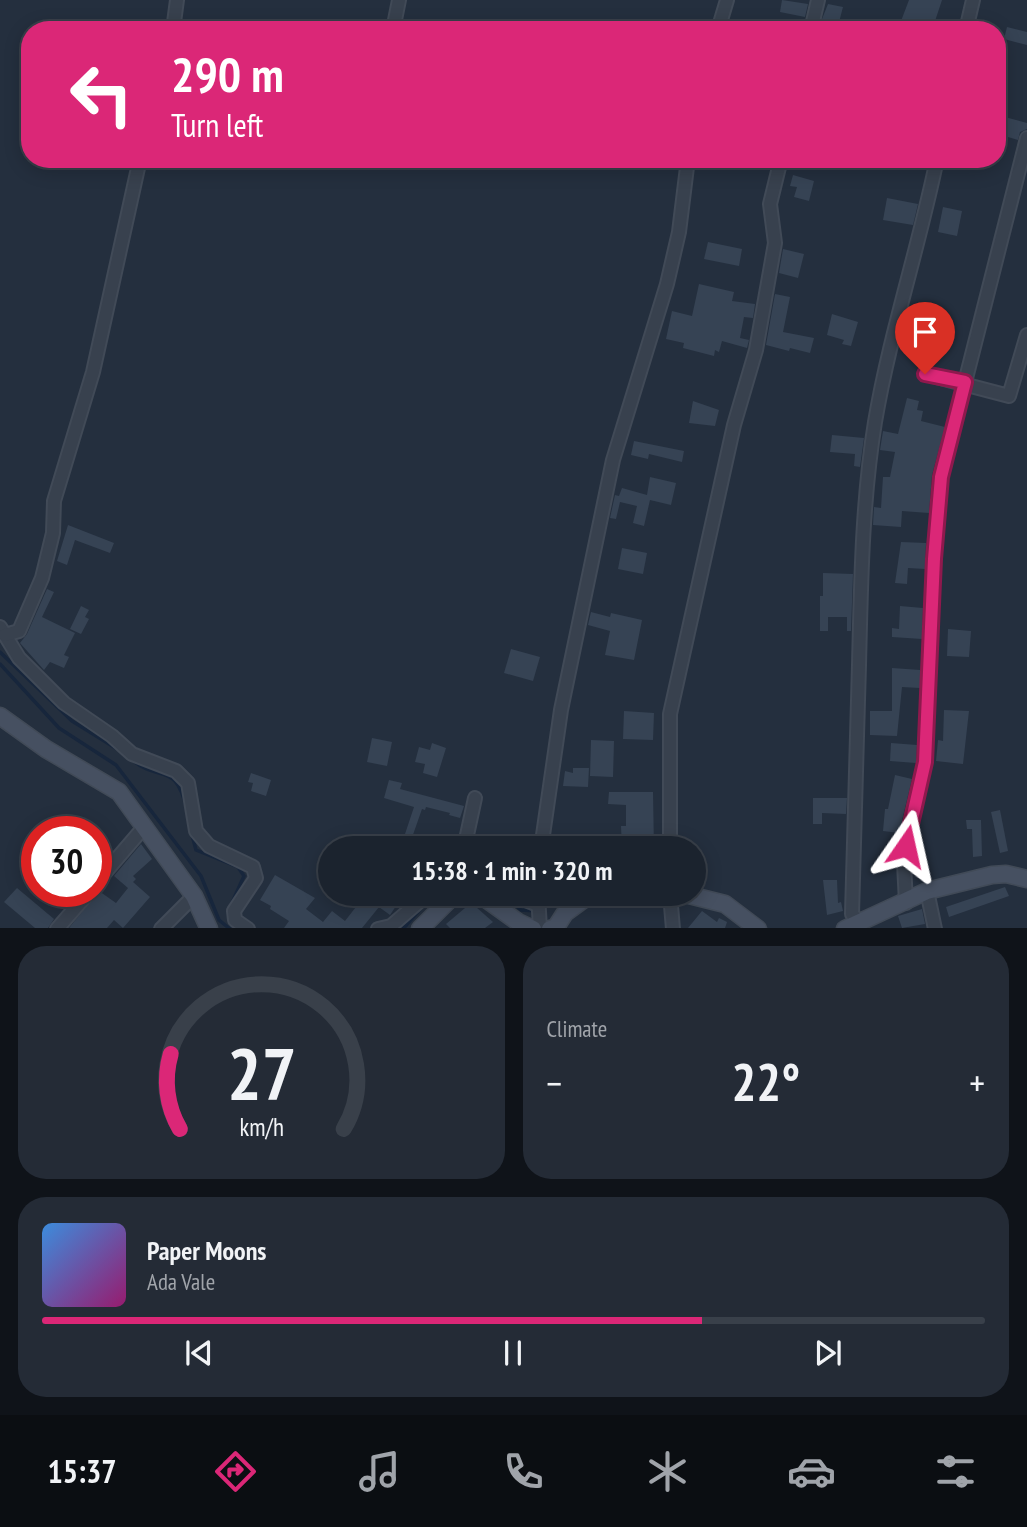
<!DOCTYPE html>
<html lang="en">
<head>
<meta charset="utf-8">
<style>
  :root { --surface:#1b232e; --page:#242b36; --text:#f1f3f6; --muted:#a0a4aa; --line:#39404a; --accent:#db2777 }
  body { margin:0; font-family:"PT Sans Narrow",sans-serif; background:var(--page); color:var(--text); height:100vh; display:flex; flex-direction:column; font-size:26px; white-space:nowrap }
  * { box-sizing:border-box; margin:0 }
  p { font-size:23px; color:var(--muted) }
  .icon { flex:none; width:38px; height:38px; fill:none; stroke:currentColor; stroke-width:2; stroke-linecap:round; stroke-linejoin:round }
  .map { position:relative; height:928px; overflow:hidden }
  .side { display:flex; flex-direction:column; gap:18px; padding:18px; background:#0f1319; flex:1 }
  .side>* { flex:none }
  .banner { position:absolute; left:21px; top:21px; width:985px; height:147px; border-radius:28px; box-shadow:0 4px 18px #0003,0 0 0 2px var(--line); background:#db2777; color:#fff; overflow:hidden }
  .speed { position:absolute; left:21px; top:816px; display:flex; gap:14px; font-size:35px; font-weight:700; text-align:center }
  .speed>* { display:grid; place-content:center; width:91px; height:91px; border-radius:50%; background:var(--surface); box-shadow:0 4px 18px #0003,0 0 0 2px var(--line); line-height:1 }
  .speed .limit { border:10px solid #d22; background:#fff; color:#111 }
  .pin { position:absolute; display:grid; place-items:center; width:60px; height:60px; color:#fff; margin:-72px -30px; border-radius:50% 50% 50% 0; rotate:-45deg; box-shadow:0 0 7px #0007 }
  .pin .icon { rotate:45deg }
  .me { position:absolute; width:77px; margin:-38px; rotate:11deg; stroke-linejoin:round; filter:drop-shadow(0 0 5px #0008) }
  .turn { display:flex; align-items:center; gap:24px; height:147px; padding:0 35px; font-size:32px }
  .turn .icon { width:91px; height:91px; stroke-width:2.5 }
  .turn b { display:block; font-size:49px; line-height:60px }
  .big { font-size:52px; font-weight:800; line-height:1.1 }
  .side .card { flex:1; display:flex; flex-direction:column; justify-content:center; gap:10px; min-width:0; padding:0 24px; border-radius:28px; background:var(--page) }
  .side .dial { align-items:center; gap:0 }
  .dial svg { height:182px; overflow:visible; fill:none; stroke:var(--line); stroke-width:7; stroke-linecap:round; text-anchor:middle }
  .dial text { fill:var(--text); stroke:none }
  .song { display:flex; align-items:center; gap:21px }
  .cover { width:84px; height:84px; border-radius:10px; background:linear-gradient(135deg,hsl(210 70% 55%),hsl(320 70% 35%)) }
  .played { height:7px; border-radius:4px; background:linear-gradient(90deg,var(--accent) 70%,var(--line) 70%) }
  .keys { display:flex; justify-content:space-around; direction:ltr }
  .heat { display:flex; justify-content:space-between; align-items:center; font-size:38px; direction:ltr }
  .side .tiles { flex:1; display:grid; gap:18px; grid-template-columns:1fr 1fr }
  .card:last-child { grid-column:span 2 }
  .trip { position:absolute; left:318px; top:836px; width:388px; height:70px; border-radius:35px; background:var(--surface); box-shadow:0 4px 18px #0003,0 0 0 2px var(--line); font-weight:800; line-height:70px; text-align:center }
  .menu { display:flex; height:112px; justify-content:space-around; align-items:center; background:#0b0e12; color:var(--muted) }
  .menu .icon { width:49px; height:49px }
  .menu .current { color:var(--accent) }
  .menu b { font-size:32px; color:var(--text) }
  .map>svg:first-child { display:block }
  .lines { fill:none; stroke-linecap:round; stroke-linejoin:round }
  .stream { stroke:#17263c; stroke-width:3.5 }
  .building { fill:#364354 }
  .street-casing { stroke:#414a57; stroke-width:16 }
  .secondary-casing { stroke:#414a57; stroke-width:19 }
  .street { stroke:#38414e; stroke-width:12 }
  .secondary { stroke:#465061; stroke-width:16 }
  .route-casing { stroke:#8e194d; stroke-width:18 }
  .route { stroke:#db2777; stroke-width:12 }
</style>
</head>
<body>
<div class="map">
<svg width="1027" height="929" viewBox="0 0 1027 929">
  <rect width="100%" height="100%" fill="#242f3e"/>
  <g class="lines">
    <!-- stream -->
    <g class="stream">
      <path d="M 0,652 L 72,721 L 122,752"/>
      <path d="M 0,664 L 59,728 L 116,765 L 201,876 L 219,920 L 230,929"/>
      <path d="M 131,759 C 160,784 175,759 187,810"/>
      <path d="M 192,835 L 196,850 L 238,867 L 244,876 L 231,905"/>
      <path d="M 504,894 L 521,910 L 537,911"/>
      <path d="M 403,929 L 422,907"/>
    </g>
  </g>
  <!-- building -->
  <g class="building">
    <path d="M 782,0 L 808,4 L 805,17 L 780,12 Z"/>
    <path d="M 909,0 L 942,0 L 932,30 L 893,30 L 896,19 L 901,21 Z"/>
    <path d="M 828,4 L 843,7 L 837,30 L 834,30 L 832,22 L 822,19 Z"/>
    <path d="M 1007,27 L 1027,32 L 1027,45 L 1004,39 Z"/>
    <path d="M 1001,116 L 1027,123 L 1027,129 L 1020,132 L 1018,140 L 998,134 Z"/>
    <path d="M 793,175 L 814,181 L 809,201 L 794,197 L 797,187 L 790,186 Z"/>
    <path d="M 887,198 L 918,204 L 913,225 L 883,220 Z"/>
    <path d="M 943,207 L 962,211 L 957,236 L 938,232 Z"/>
    <path d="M 708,242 L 742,249 L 739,266 L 704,259 Z"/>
    <path d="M 783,249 L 804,254 L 798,278 L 779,273 Z"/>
    <path d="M 699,284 L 734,292 L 732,301 L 755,304 L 753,318 L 744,317 L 740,338 L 749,340 L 747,348 L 722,341 L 719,352 L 715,350 L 714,356 L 683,348 L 684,343 L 666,339 L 672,311 L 692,316 Z"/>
    <path d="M 775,294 L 790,297 L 783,332 L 814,338 L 810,353 L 790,348 L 789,351 L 766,345 Z"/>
    <path d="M 832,314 L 858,322 L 851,346 L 842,344 L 844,340 L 827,335 Z"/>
    <path d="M 907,398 L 919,401 L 917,410 L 923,411 L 921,421 L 945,427 L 932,475 L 929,513 L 902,511 L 901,527 L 873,525 L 874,507 L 881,508 L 883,477 L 890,477 L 895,452 L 880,450 L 883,431 L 898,434 Z"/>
    <path d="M 693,401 L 719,410 L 715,426 L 689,423 Z"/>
    <path d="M 832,435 L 864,438 L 860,467 L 854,466 L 855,454 L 830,452 Z"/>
    <path d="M 634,441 L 684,451 L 682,462 L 649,454 L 648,459 L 631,455 Z"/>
    <path d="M 650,477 L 676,483 L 671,505 L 650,500 L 644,526 L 633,523 L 637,506 L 620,502 L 616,519 L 610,518 L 615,495 L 619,496 L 622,488 L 647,495 Z"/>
    <path d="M 68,525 L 114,543 L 110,553 L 75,540 L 67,565 L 57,561 Z"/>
    <path d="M 901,542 L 926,543 L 925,569 L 908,568 L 907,584 L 895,583 Z"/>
    <path d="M 622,548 L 647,553 L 643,574 L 618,569 Z"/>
    <path d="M 823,573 L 853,574 L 851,631 L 847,631 L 847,617 L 828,617 L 828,631 L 820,631 L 820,596 L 823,596 Z"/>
    <path d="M 47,589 L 54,592 L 42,617 L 75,633 L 64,655 L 69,657 L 64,668 L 50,662 L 44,670 L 20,643 L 27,634 Z"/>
    <path d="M 81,606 L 89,610 L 85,617 L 89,619 L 81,634 L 70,629 Z"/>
    <path d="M 900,606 L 923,608 L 922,639 L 892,637 L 892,628 L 899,629 Z"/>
    <path d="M 591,612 L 610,617 L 611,613 L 642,620 L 634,660 L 605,655 L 610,631 L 588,625 Z"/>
    <path d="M 948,629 L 971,631 L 969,657 L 947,656 Z"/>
    <path d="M 511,649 L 540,657 L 533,681 L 504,673 Z"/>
    <path d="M 892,668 L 920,670 L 920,688 L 902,687 L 897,736 L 870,735 L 870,711 L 892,711 Z"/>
    <path d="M 944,710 L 969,711 L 963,764 L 936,761 L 938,740 L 943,741 Z"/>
    <path d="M 624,711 L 654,713 L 653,740 L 623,739 Z"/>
    <path d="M 372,738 L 392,742 L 387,766 L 367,762 Z"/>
    <path d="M 591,740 L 614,741 L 613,777 L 590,776 Z"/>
    <path d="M 432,743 L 446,748 L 437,777 L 423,773 L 425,764 L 415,762 L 419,747 L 430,750 Z"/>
    <path d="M 891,743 L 917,745 L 916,763 L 890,761 Z"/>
    <path d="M 573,768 L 589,768 L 588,787 L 563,786 L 565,771 L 573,773 Z"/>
    <path d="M 251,773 L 271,780 L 266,796 L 251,791 L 253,783 L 248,782 Z"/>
    <path d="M 895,775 L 912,779 L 899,833 L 883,831 L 885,809 L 888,809 Z"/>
    <path d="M 389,780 L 402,783 L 400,789 L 464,806 L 460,818 L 449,815 L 450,813 L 426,807 L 425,810 L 422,809 L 408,849 L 400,849 L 414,807 L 384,798 Z"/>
    <path d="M 609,792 L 653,792 L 654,849 L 622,849 L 621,826 L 626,826 L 626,805 L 608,804 Z"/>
    <path d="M 813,798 L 847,798 L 846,814 L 822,813 L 822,824 L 813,824 Z"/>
    <path d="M 1000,810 L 1008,851 L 1000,853 L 991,812 Z"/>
    <path d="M 966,820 L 981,820 L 982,856 L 973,857 L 972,829 L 967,829 Z"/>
    <path d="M 141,844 L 152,859 L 133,876 L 136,879 L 133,882 L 150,897 L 123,928 L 114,920 L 107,928 L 69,928 L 99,891 L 116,903 L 128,888 L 114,876 Z"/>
    <path d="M 275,875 L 315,898 L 306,909 L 323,922 L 332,911 L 345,921 L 366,894 L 404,894 L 390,915 L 379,907 L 362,928 L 284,928 L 289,921 L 270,909 L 271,906 L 260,900 Z"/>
    <path d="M 823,880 L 837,880 L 838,903 L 841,902 L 843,911 L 827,915 Z"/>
    <path d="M 1005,887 L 1009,896 L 949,917 L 946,907 Z"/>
    <path d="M 17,888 L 54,919 L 48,928 L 35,928 L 4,902 Z"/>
    <path d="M 476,907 L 493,922 L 485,928 L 450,928 L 446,924 L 465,908 Z"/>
    <path d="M 922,909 L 925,924 L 902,928 L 898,916 Z"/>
    <path d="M 702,911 L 717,922 L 719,918 L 727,922 L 725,928 L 688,928 Z"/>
  </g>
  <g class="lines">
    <!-- street casing -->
    <g class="street-casing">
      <g id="street">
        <path d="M 173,30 L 177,0"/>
        <path d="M 393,30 L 399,0"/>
        <path d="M 718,30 L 727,0"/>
        <path d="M 811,30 L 818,0"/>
        <path d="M 966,30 L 973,0"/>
        <path d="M 925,374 L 1009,396 L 1027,335"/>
        <path d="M 0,627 L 19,658 L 64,703 L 112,736 L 132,754 L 176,771 L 188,783 L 196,831 L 209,846 L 253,867 L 256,878 L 234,911 L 235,920 L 248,929"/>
        <path d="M 5,635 L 19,631 L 42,578 L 53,533 L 54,501 L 93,372 L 140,159"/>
        <path d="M 464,849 L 475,798"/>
        <path d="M 541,849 L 561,710 L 613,460 L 667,284 L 679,232 L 688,159"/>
        <path d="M 670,849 L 670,714 L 734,425 L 756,350 L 775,243 L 770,204 L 781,159"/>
        <path d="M 96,883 L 145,826"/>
        <path d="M 927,891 L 935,929"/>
        <path d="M 510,894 L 538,905"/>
        <path d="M 538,894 L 540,929"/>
        <path d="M 670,894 L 673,929"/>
        <path d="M 906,903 L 904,863 L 909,828 L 925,762 L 934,559 L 941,477 L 1027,138"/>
        <path d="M 859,922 L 852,914 C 855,831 857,748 859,665 C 861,584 862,502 875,422 C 890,333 919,247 937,159"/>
        <path d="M 57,929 L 90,891"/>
        <path d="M 161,929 L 194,896"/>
        <path d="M 378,929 L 391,926 L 428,894"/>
      </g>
    </g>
    <!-- secondary casing -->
    <g class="secondary-casing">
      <g id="secondary">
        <path d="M 0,716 L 46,749 L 119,792 L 194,896 L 209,929"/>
        <path d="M 479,894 L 518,922 L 533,929"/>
        <path d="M 685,894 L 725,904 L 758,929"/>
        <path d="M 420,929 L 452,897 L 464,894"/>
        <path d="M 550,929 L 556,927 L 565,913 L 591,894"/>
        <path d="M 845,929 L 927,891 L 992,875 L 1006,874 L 1027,879"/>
      </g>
    </g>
    <!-- street -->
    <use href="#street" class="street"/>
    <!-- secondary -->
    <use href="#secondary" class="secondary"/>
  </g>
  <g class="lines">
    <!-- route casing -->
    <g class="route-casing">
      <path id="route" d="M 906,846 L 925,762 L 934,559 L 941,477 L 965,382 L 925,374"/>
    </g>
    <!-- route -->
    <use href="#route" class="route"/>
  </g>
</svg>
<div class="speed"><div class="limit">30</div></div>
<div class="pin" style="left:925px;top:374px;background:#d93025"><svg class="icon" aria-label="arrive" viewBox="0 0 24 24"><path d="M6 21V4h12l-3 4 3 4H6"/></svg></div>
<svg class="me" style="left:906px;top:846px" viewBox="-20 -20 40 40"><path d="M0-17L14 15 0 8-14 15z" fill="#db2777" stroke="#fff" stroke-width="4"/></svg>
<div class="trip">15:38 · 1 min · 320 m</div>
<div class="banner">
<div class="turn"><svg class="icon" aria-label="left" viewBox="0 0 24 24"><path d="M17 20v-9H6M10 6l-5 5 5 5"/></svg><div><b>290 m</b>Turn left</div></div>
</div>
</div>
<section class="side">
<div class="tiles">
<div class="card dial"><svg viewBox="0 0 100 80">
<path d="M14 69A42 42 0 1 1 86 69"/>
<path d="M14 69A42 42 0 0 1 10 36" stroke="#db2777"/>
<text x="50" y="56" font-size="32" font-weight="700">27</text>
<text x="50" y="72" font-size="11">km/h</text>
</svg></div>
<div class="card"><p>Climate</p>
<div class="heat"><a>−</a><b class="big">22°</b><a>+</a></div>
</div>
<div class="card">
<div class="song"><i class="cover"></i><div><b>Paper Moons</b><p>Ada Vale</p></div></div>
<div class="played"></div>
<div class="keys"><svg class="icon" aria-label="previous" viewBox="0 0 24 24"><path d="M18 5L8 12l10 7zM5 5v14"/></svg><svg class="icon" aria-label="pause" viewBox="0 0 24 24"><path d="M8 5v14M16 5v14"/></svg><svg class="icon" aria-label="next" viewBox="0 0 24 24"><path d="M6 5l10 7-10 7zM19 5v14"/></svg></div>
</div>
</div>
</section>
<nav class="menu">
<b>15:37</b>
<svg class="icon current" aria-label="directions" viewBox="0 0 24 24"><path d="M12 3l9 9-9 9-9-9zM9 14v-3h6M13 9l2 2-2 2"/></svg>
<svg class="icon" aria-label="music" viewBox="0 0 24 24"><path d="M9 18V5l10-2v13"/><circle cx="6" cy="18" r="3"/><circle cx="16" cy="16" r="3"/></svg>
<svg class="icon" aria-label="phone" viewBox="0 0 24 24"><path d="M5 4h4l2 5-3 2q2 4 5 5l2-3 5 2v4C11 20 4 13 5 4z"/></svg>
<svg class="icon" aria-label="climate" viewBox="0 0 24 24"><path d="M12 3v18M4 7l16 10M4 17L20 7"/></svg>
<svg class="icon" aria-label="car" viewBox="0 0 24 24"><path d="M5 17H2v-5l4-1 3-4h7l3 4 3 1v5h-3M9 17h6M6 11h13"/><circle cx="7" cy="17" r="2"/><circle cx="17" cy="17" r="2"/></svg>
<svg class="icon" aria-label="filters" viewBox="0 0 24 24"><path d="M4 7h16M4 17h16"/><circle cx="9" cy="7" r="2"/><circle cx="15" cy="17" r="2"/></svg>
</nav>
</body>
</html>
